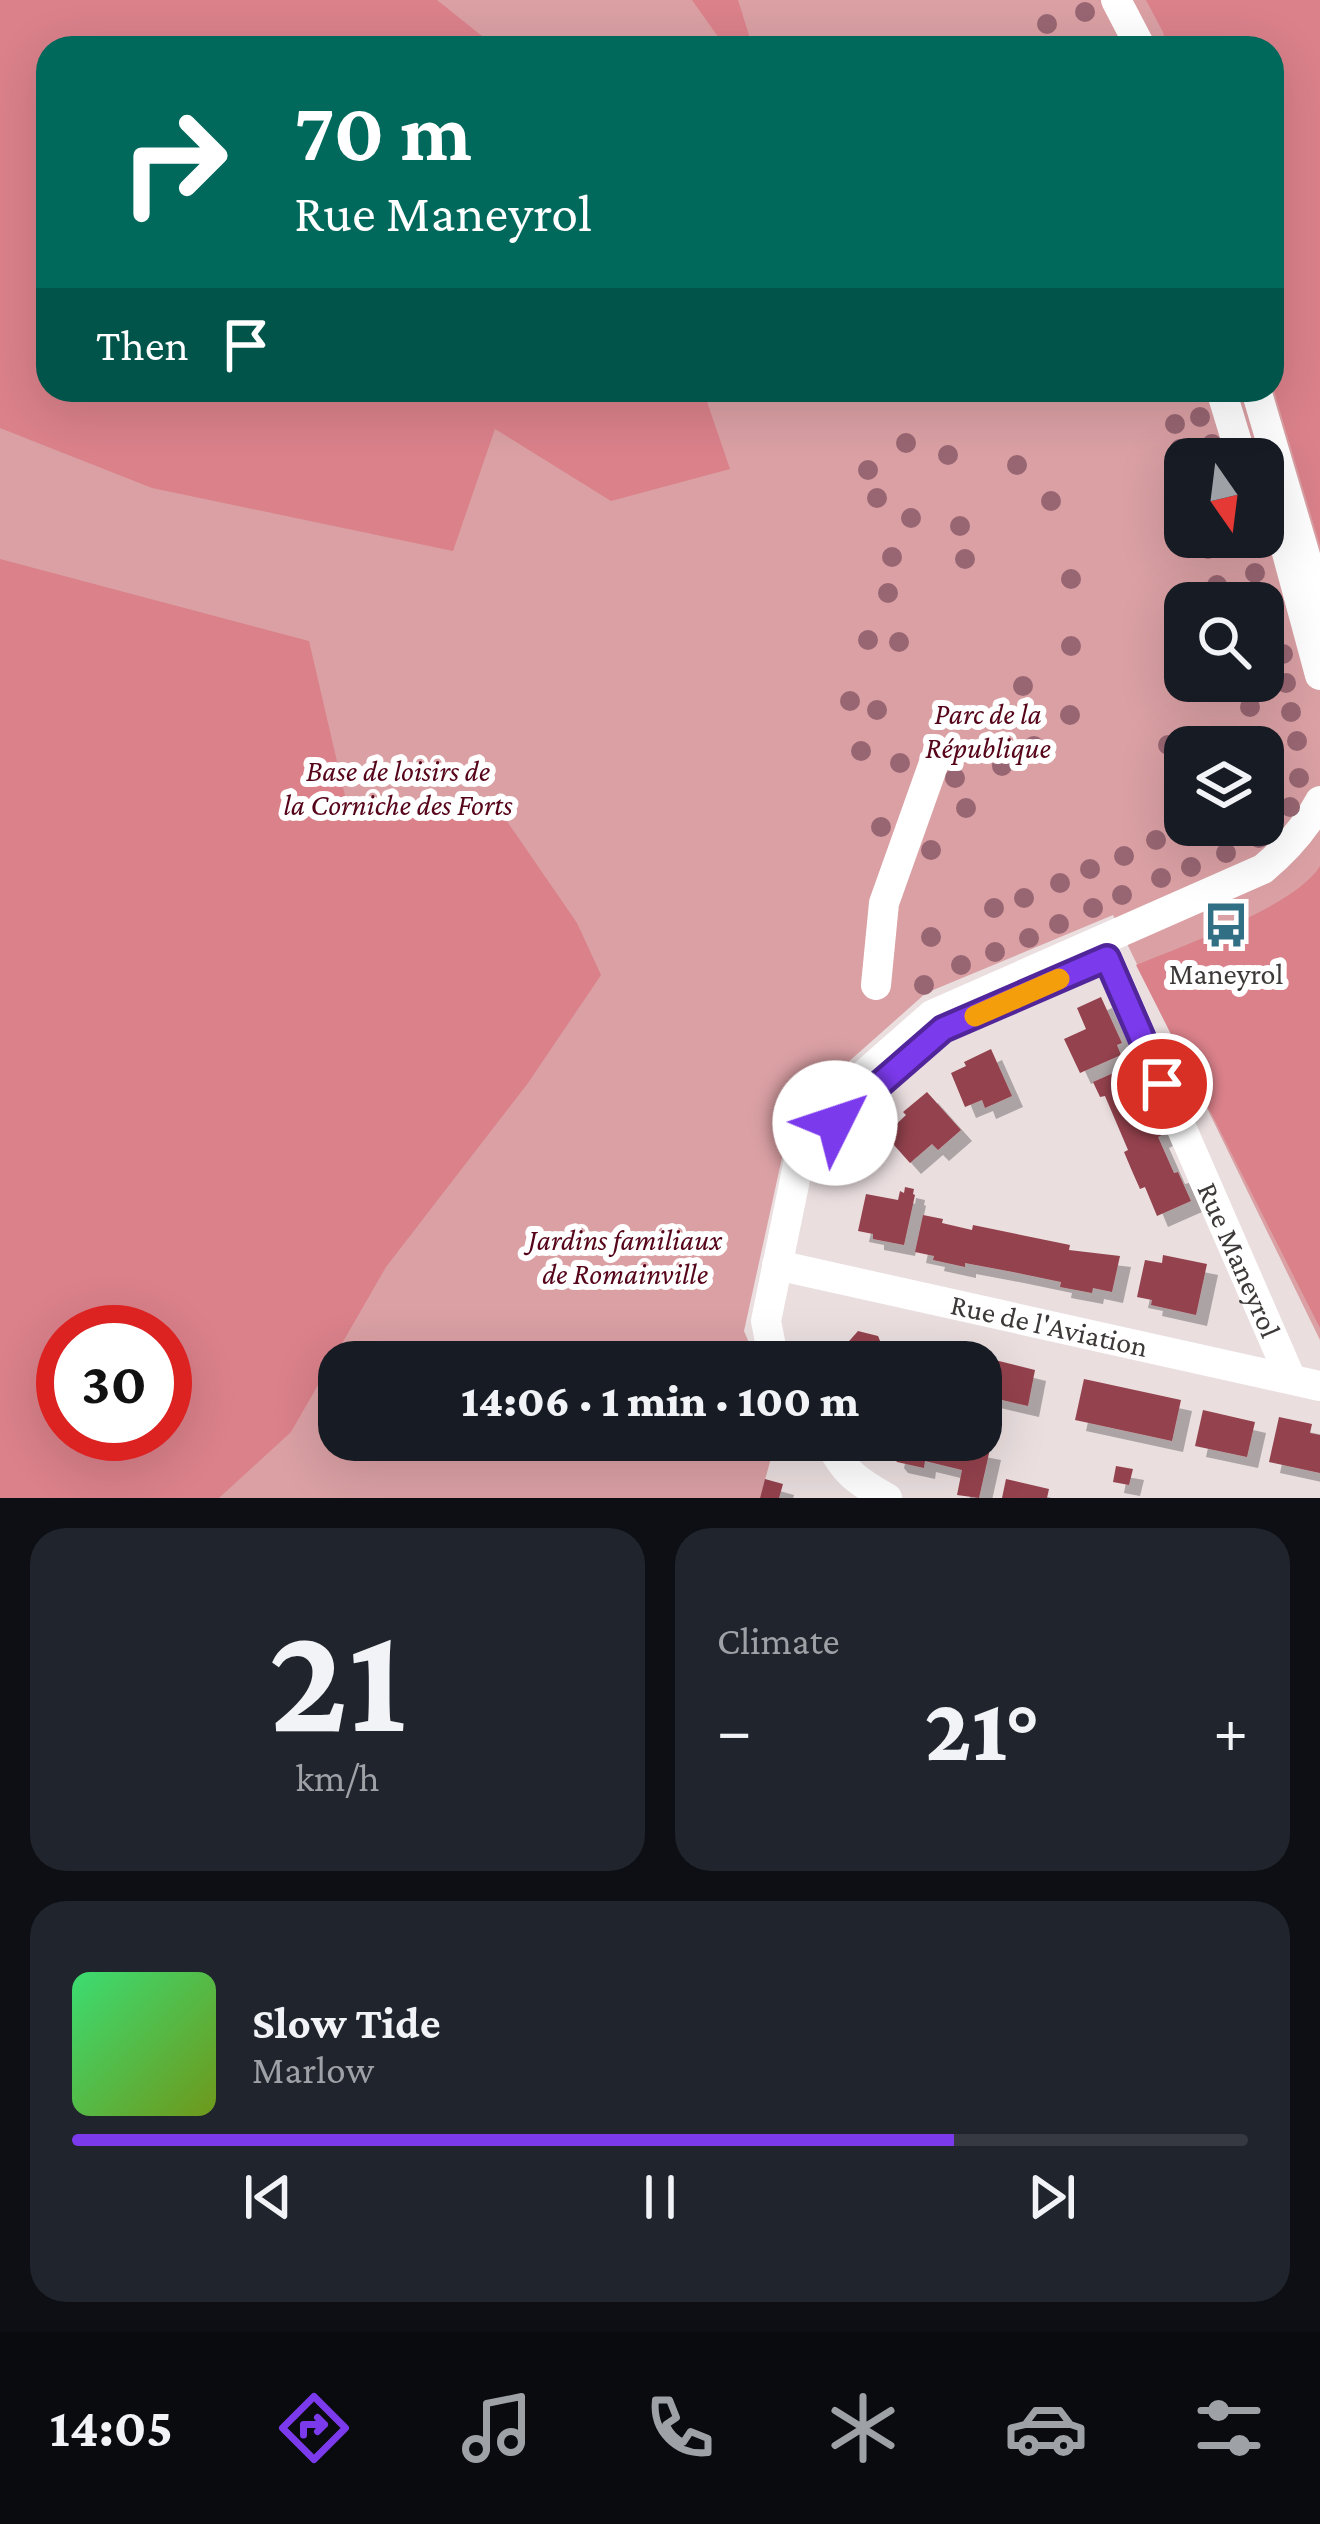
<!DOCTYPE html>
<html lang="en">
<head>
<meta charset="utf-8">
<style>
  :root { --surface:#171b24; --page:#20242c; --text:#f1f3f6; --muted:#9ea1a6; --line:#363941; --accent:#7c3aed }
  body { margin:0; font-family:"Crimson Pro",serif; background:var(--page); color:var(--text); height:100vh; display:flex; flex-direction:column; font-size:45px; white-space:nowrap }
  * { box-sizing:border-box; margin:0 }
  p { font-size:39px; color:var(--muted) }
  .icon { flex:none; width:66px; height:66px; fill:none; stroke:currentColor; stroke-width:2; stroke-linecap:round; stroke-linejoin:round }
  .map { position:relative; height:1498px; overflow:hidden }
  .details { display:flex; flex-direction:column; gap:30px; padding:30px; background:#0d0f14; flex:1 }
  .details>* { flex:none }
  .guide { position:absolute; left:36px; top:36px; width:1248px; height:366px; border-radius:36px; box-shadow:0 12px 48px #0002; background:#00695c; color:#fff; overflow:hidden }
  .needle { width:78px; rotate:166deg }
  .tools { position:absolute; left:1164px; top:438px; display:grid; gap:24px }
  .tools a { display:grid; place-items:center; width:120px; height:120px; border-radius:24px; background:var(--surface); box-shadow:0 12px 48px #0002; font-size:60px }
  .speed { position:absolute; left:36px; top:1305px; display:flex; gap:24px; font-size:60px; font-weight:700; text-align:center }
  .speed>* { display:grid; place-content:center; width:156px; height:156px; border-radius:50%; background:var(--surface); box-shadow:0 12px 48px #0002; line-height:1 }
  .speed .limit { border:18px solid #d22; background:#fff; color:#111 }
  .pin { position:absolute; display:grid; place-items:center; width:102px; height:102px; color:#fff; margin:-51px; border:6px solid #fff; border-radius:50%; box-shadow:0 3px 12px #0007 }
  .me { position:absolute; width:132px; margin:-66px; rotate:49deg; stroke-linejoin:round; filter:drop-shadow(0 0 9px #0008) }
  .turn { display:flex; align-items:center; gap:42px; height:252px; padding:0 60px; font-size:54px }
  .turn .icon { width:156px; height:156px; stroke-width:2.5 }
  .turn b { display:block; font-size:84px; line-height:102px }
  .then { display:flex; align-items:center; height:114px; padding:0 60px; background:#0003; gap:24px; font-size:45px }
  .big { font-size:90px; font-weight:800; line-height:1.1 }
  .details .widget { flex:1; display:flex; flex-direction:column; justify-content:center; gap:18px; min-width:0; padding:0 42px; border-radius:36px; background:var(--page) }
  .details .dial { align-items:center; gap:0 }
  .dial b { font-size:156px; line-height:1 }
  .song { display:flex; align-items:center; gap:36px }
  .cover { width:144px; height:144px; border-radius:18px; background:linear-gradient(135deg,hsl(140 70% 55%),hsl(80 70% 35%)) }
  .played { height:12px; border-radius:6px; background:linear-gradient(90deg,var(--accent) 75%,var(--line) 75%) }
  .keys { display:flex; justify-content:space-around; direction:ltr }
  .heat { display:flex; justify-content:space-between; align-items:center; font-size:66px; direction:ltr }
  .details .tiles { flex:1; display:grid; gap:30px; grid-template-columns:1fr 1fr }
  .widget:last-child { grid-column:span 2 }
  .trip { position:absolute; left:318px; top:1341px; width:684px; height:120px; border-radius:36px; background:var(--surface); box-shadow:0 12px 48px #0002; font-weight:800; line-height:120px; text-align:center }
  .tab-bar { display:flex; height:192px; justify-content:space-around; align-items:center; background:#090b0e; color:var(--muted) }
  .tab-bar .icon { width:84px; height:84px }
  .tab-bar .current { color:var(--accent) }
  .tab-bar b { font-size:54px; color:var(--text) }
  .map>svg:first-child { display:block }
  .green { fill:#daa0a4; fill-rule:evenodd }
  .forest { fill:#da818a; fill-rule:evenodd }
  .building { fill:#94434d; filter:url(#shadow) }
  .lines { fill:none; stroke-linecap:round; stroke-linejoin:round }
  .minor { stroke:#fff; stroke-width:30 }
  .tree { fill:#986672 }
  .route-casing { stroke:#51269a; stroke-width:30 }
  .route { stroke:#7c3aed; stroke-width:21 }
  .slow { stroke:#f59e0b; stroke-width:21 }
  .labels { text-anchor:middle; stroke-width:12; stroke-linejoin:round; paint-order:stroke }
  .park-label { font-size:30px; font-style:italic; fill:#550419; stroke:#fff }
  .poi-label { font-size:30px; fill:#3e3939; stroke:#fff }
  .street-label { font-size:30px; fill:#3e3939; stroke:#fff }
</style>
</head>
<body>
<div class="map">
<svg width="1320" height="1498" viewBox="0 0 1320 1498">
  <defs>
    <filter id="shadow"><feDropShadow dx="11" dy="11" stdDeviation="0" flood-color="#0004"/></filter>
  </defs>
  <rect width="100%" height="100%" fill="#eadedf"/>
  <!-- green -->
  <path class="green" d="M 0,0 L 1320,0 L 1320,1340 L 1113,915 L 926,993 L 792,1112 L 744,1331 L 757,1362 L 339,1362 L 339,1440 L 776,1440 L 760,1498 L 0,1498 ZM 48,48 L 1272,48 L 1272,390 L 48,390 ZM 1185,459 L 1263,459 L 1263,537 L 1185,537 ZM 1185,603 L 1263,603 L 1263,681 L 1185,681 ZM 1185,747 L 1263,747 L 1263,825 L 1185,825 ZM 63,1332 L 165,1332 L 165,1434 L 63,1434 Z"/>
  <!-- forest -->
  <g class="forest">
    <path d="M 0,0 L 437,0 L 497,48 L 48,48 L 48,390 L 703,390 L 730,469 L 611,501 L 495,429 L 453,551 L 152,488 L 0,428 Z"/>
    <path d="M 692,0 L 738,0 L 753,48 L 726,48 Z"/>
    <path d="M 1146,0 L 1320,0 L 1320,546 L 1272,384 L 1272,48 L 1168,48 L 1163,32 Z"/>
    <path d="M 0,559 L 309,641 L 349,813 L 491,798 L 577,923 L 601,975 L 528,1083 L 386,1267 L 291,1432 L 219,1498 L 0,1498 ZM 165,1332 L 165,1434 L 63,1434 L 63,1332 Z"/>
    <path d="M 1320,866 L 1320,1328 L 1136,965 C 1182,946 1296,906 1320,866 Z"/>
  </g>
  <!-- building -->
  <g class="building">
    <path d="M 1101,997 L 1122,1043 L 1117,1045 L 1121,1055 L 1080,1073 L 1064,1039 L 1086,1029 L 1077,1008 Z"/>
    <path d="M 991,1049 L 1012,1096 L 985,1108 L 982,1100 L 965,1107 L 951,1073 L 966,1066 L 964,1062 Z"/>
    <path d="M 1127,1067 L 1134,1081 L 1138,1079 L 1162,1135 L 1158,1137 L 1174,1173 L 1178,1172 L 1191,1201 L 1157,1216 L 1145,1187 L 1140,1189 L 1132,1171 L 1124,1152 L 1128,1150 L 1105,1096 L 1100,1097 L 1093,1082 Z"/>
    <path d="M 927,1092 L 961,1130 L 938,1150 L 932,1144 L 910,1163 L 885,1135 L 906,1115 L 903,1112 Z"/>
    <path d="M 905,1187 L 914,1189 L 913,1194 L 915,1195 L 904,1245 L 873,1239 L 873,1234 L 858,1231 L 866,1194 L 898,1200 L 900,1191 L 904,1193 Z"/>
    <path d="M 923,1215 L 943,1219 L 942,1223 L 972,1230 L 973,1225 L 1070,1245 L 1069,1250 L 1120,1256 L 1112,1292 L 1093,1288 L 1092,1293 L 1060,1287 L 1061,1282 L 1013,1272 L 965,1263 L 965,1267 L 933,1260 L 934,1256 L 915,1252 Z"/>
    <path d="M 1163,1255 L 1207,1264 L 1196,1315 L 1151,1305 L 1152,1300 L 1137,1297 L 1145,1260 L 1162,1263 Z"/>
    <path d="M 858,1331 L 878,1336 L 889,1362 L 838,1362 L 835,1357 Z"/>
    <path d="M 987,1358 L 1035,1370 L 1028,1406 L 981,1395 Z"/>
    <path d="M 1084,1379 L 1181,1400 L 1172,1441 L 1075,1420 Z"/>
    <path d="M 1203,1410 L 1255,1422 L 1247,1457 L 1195,1446 Z"/>
    <path d="M 1279,1417 L 1312,1424 L 1310,1433 L 1320,1435 L 1320,1473 L 1269,1462 Z"/>
    <path d="M 897,1440 L 944,1440 L 990,1449 L 979,1498 L 957,1495 L 962,1470 L 925,1461 L 924,1468 L 897,1462 L 893,1457 Z"/>
    <path d="M 1116,1466 L 1133,1469 L 1129,1485 L 1113,1482 Z"/>
    <path d="M 765,1479 L 783,1484 L 779,1498 L 760,1498 Z"/>
    <path d="M 1006,1479 L 1049,1489 L 1047,1498 L 1002,1498 Z"/>
  </g>
  <g class="lines">
    <!-- minor -->
    <g class="minor">
      <path d="M 1116,0 L 1141,48"/>
      <path d="M 1221,390 L 1242,459"/>
      <path d="M 1256,390 L 1320,606"/>
      <path d="M 1263,500 L 1283,538 L 1320,675"/>
      <path id="s1" d="M 1100,941 L 1291,1379"/>
      <path d="M 876,985 L 884,903 L 935,760"/>
      <path id="s2" d="M 777,1265 L 1320,1386"/>
      <path d="M 774,1362 L 766,1321 L 800,1155 L 825,1109 L 932,1015 L 1263,869 C 1287,849 1305,829 1320,801"/>
      <path d="M 829,1440 C 843,1472 857,1481 887,1498"/>
    </g>
  </g>
  <!-- trees -->
  <g class="tree">
    <circle cx="1085" cy="12" r="10"/>
    <circle cx="1047" cy="24" r="10"/>
    <circle cx="1200" cy="417" r="10"/>
    <circle cx="1175" cy="424" r="10"/>
    <circle cx="906" cy="443" r="10"/>
    <circle cx="1212" cy="444" r="10"/>
    <circle cx="1180" cy="449" r="10"/>
    <circle cx="948" cy="455" r="10"/>
    <circle cx="1017" cy="465" r="10"/>
    <circle cx="868" cy="470" r="10"/>
    <circle cx="877" cy="498" r="10"/>
    <circle cx="1051" cy="501" r="10"/>
    <circle cx="911" cy="518" r="10"/>
    <circle cx="960" cy="526" r="10"/>
    <circle cx="1208" cy="549" r="10"/>
    <circle cx="892" cy="557" r="10"/>
    <circle cx="965" cy="559" r="10"/>
    <circle cx="1255" cy="573" r="10"/>
    <circle cx="1071" cy="579" r="10"/>
    <circle cx="1217" cy="585" r="10"/>
    <circle cx="888" cy="593" r="10"/>
    <circle cx="868" cy="640" r="10"/>
    <circle cx="899" cy="642" r="10"/>
    <circle cx="1071" cy="646" r="10"/>
    <circle cx="1283" cy="654" r="10"/>
    <circle cx="1286" cy="683" r="10"/>
    <circle cx="1023" cy="686" r="10"/>
    <circle cx="850" cy="701" r="10"/>
    <circle cx="1250" cy="707" r="10"/>
    <circle cx="877" cy="710" r="10"/>
    <circle cx="1291" cy="712" r="10"/>
    <circle cx="1070" cy="715" r="10"/>
    <circle cx="979" cy="719" r="10"/>
    <circle cx="1297" cy="741" r="10"/>
    <circle cx="1168" cy="745" r="10"/>
    <circle cx="1034" cy="746" r="10"/>
    <circle cx="861" cy="751" r="10"/>
    <circle cx="954" cy="756" r="10"/>
    <circle cx="900" cy="763" r="10"/>
    <circle cx="1002" cy="766" r="10"/>
    <circle cx="955" cy="778" r="10"/>
    <circle cx="1299" cy="778" r="10"/>
    <circle cx="1290" cy="807" r="10"/>
    <circle cx="966" cy="808" r="10"/>
    <circle cx="881" cy="827" r="10"/>
    <circle cx="1259" cy="838" r="10"/>
    <circle cx="1156" cy="840" r="10"/>
    <circle cx="931" cy="850" r="10"/>
    <circle cx="1226" cy="853" r="10"/>
    <circle cx="1124" cy="856" r="10"/>
    <circle cx="1191" cy="867" r="10"/>
    <circle cx="1090" cy="869" r="10"/>
    <circle cx="1161" cy="878" r="10"/>
    <circle cx="1060" cy="883" r="10"/>
    <circle cx="1122" cy="895" r="10"/>
    <circle cx="1024" cy="898" r="10"/>
    <circle cx="994" cy="908" r="10"/>
    <circle cx="1093" cy="908" r="10"/>
    <circle cx="1059" cy="924" r="10"/>
    <circle cx="931" cy="937" r="10"/>
    <circle cx="1029" cy="938" r="10"/>
    <circle cx="995" cy="952" r="10"/>
    <circle cx="961" cy="965" r="10"/>
    <circle cx="924" cy="985" r="10"/>
  </g>
  <g class="lines">
    <!-- route casing -->
    <g class="route-casing">
      <path id="route" d="M 835,1123 L 943,1029 L 1107,958 L 1162,1084"/>
    </g>
    <!-- route -->
    <use href="#route" class="route"/>
    <!-- slow -->
    <path class="slow" d="M 975,1016 L 1059,979"/>
  </g>
  <!-- icons -->
  <defs>
    <g id="bus-bare" transform="scale(3.6)"><path d="M-5-6H5V4H4V6H2V4H-2V6H-4V4H-5ZM-3.5-4V0h7V-4ZM-3.5 1.2v1.5H-2V1.2ZM2 1.2v1.5H3.5V1.2Z" fill="#316f85" stroke="#fff" stroke-width="2.5" paint-order="stroke"/></g>
  </defs>
  <g fill-rule="evenodd">
    <use href="#bus-bare" x="1226" y="925"/>
  </g>
  <g class="labels">
    <!-- park labels -->
    <g class="park-label">
      <text x="988" y="724">Parc de la<tspan x="988" dy="34">République</tspan></text>
      <text x="398" y="781">Base de loisirs de<tspan x="398" dy="34">la Corniche des Forts</tspan></text>
      <text x="625" y="1250">Jardins familiaux<tspan x="625" dy="34">de Romainville</tspan></text>
    </g>
    <!-- poi labels -->
    <g class="poi-label">
      <text x="1226" y="984">Maneyrol</text>
    </g>
    <!-- street labels -->
    <g class="street-label">
      <text dy="10" stroke="none"><textPath href="#s1" startOffset="348">Rue Maneyrol</textPath></text>
      <text dy="10" stroke="none"><textPath href="#s2" startOffset="279">Rue de l'Aviation</textPath></text>
    </g>
  </g>
</svg>
<div class="tools">
<a><svg class="needle" viewBox="-14 -14 28 28"><path d="M0-13l5 13h-10z" fill="#e53935"/><path d="M0 13l5-13h-10z" fill="#9ea1a6"/></svg></a>
<a><svg class="icon" aria-label="search" viewBox="0 0 24 24"><circle cx="10" cy="10" r="6"/><path d="M15 15l6 6"/></svg></a>
<a><svg class="icon" aria-label="layers" viewBox="0 0 24 24"><path d="M12 4l9 5-9 5-9-5zM3 14l9 5 9-5"/></svg></a>
</div>
<div class="speed"><div class="limit">30</div></div>
<div class="pin" style="left:1162px;top:1084px;background:#d93025"><svg class="icon" aria-label="arrive" viewBox="0 0 24 24"><path d="M6 21V4h12l-3 4 3 4H6"/></svg></div>
<svg class="me" style="left:835px;top:1123px" viewBox="-20 -20 40 40"><circle r="19" fill="#fff"/><path d="M0-13L10 11 0 6-10 11z" fill="#7c3aed"/></svg>
<div class="trip">14:06 · 1 min · 100 m</div>
<div class="guide">
<div class="turn"><svg class="icon" aria-label="right" viewBox="0 0 24 24"><path d="M7 20v-9h11M14 6l5 5-5 5"/></svg><div><b>70 m</b>Rue Maneyrol</div></div>
<div class="then">Then<svg class="icon" aria-label="arrive" viewBox="0 0 24 24"><path d="M6 21V4h12l-3 4 3 4H6"/></svg></div>
</div>
</div>
<section class="details">
<div class="tiles">
<div class="widget dial"><b>21</b><p>km/h</p></div>
<div class="widget"><p>Climate</p>
<div class="heat"><a>−</a><b class="big">21°</b><a>+</a></div>
</div>
<div class="widget">
<div class="song"><i class="cover"></i><div><b>Slow Tide</b><p>Marlow</p></div></div>
<div class="played"></div>
<div class="keys"><svg class="icon" aria-label="previous" viewBox="0 0 24 24"><path d="M18 5L8 12l10 7zM5 5v14"/></svg><svg class="icon" aria-label="pause" viewBox="0 0 24 24"><path d="M8 5v14M16 5v14"/></svg><svg class="icon" aria-label="next" viewBox="0 0 24 24"><path d="M6 5l10 7-10 7zM19 5v14"/></svg></div>
</div>
</div>
</section>
<nav class="tab-bar">
<b>14:05</b>
<svg class="icon current" aria-label="directions" viewBox="0 0 24 24"><path d="M12 3l9 9-9 9-9-9zM9 14v-3h6M13 9l2 2-2 2"/></svg>
<svg class="icon" aria-label="music" viewBox="0 0 24 24"><path d="M9 18V5l10-2v13"/><circle cx="6" cy="18" r="3"/><circle cx="16" cy="16" r="3"/></svg>
<svg class="icon" aria-label="phone" viewBox="0 0 24 24"><path d="M5 4h4l2 5-3 2q2 4 5 5l2-3 5 2v4C11 20 4 13 5 4z"/></svg>
<svg class="icon" aria-label="climate" viewBox="0 0 24 24"><path d="M12 3v18M4 7l16 10M4 17L20 7"/></svg>
<svg class="icon" aria-label="car" viewBox="0 0 24 24"><path d="M5 17H2v-5l4-1 3-4h7l3 4 3 1v5h-3M9 17h6M6 11h13"/><circle cx="7" cy="17" r="2"/><circle cx="17" cy="17" r="2"/></svg>
<svg class="icon" aria-label="filters" viewBox="0 0 24 24"><path d="M4 7h16M4 17h16"/><circle cx="9" cy="7" r="2"/><circle cx="15" cy="17" r="2"/></svg>
</nav>
</body>
</html>
